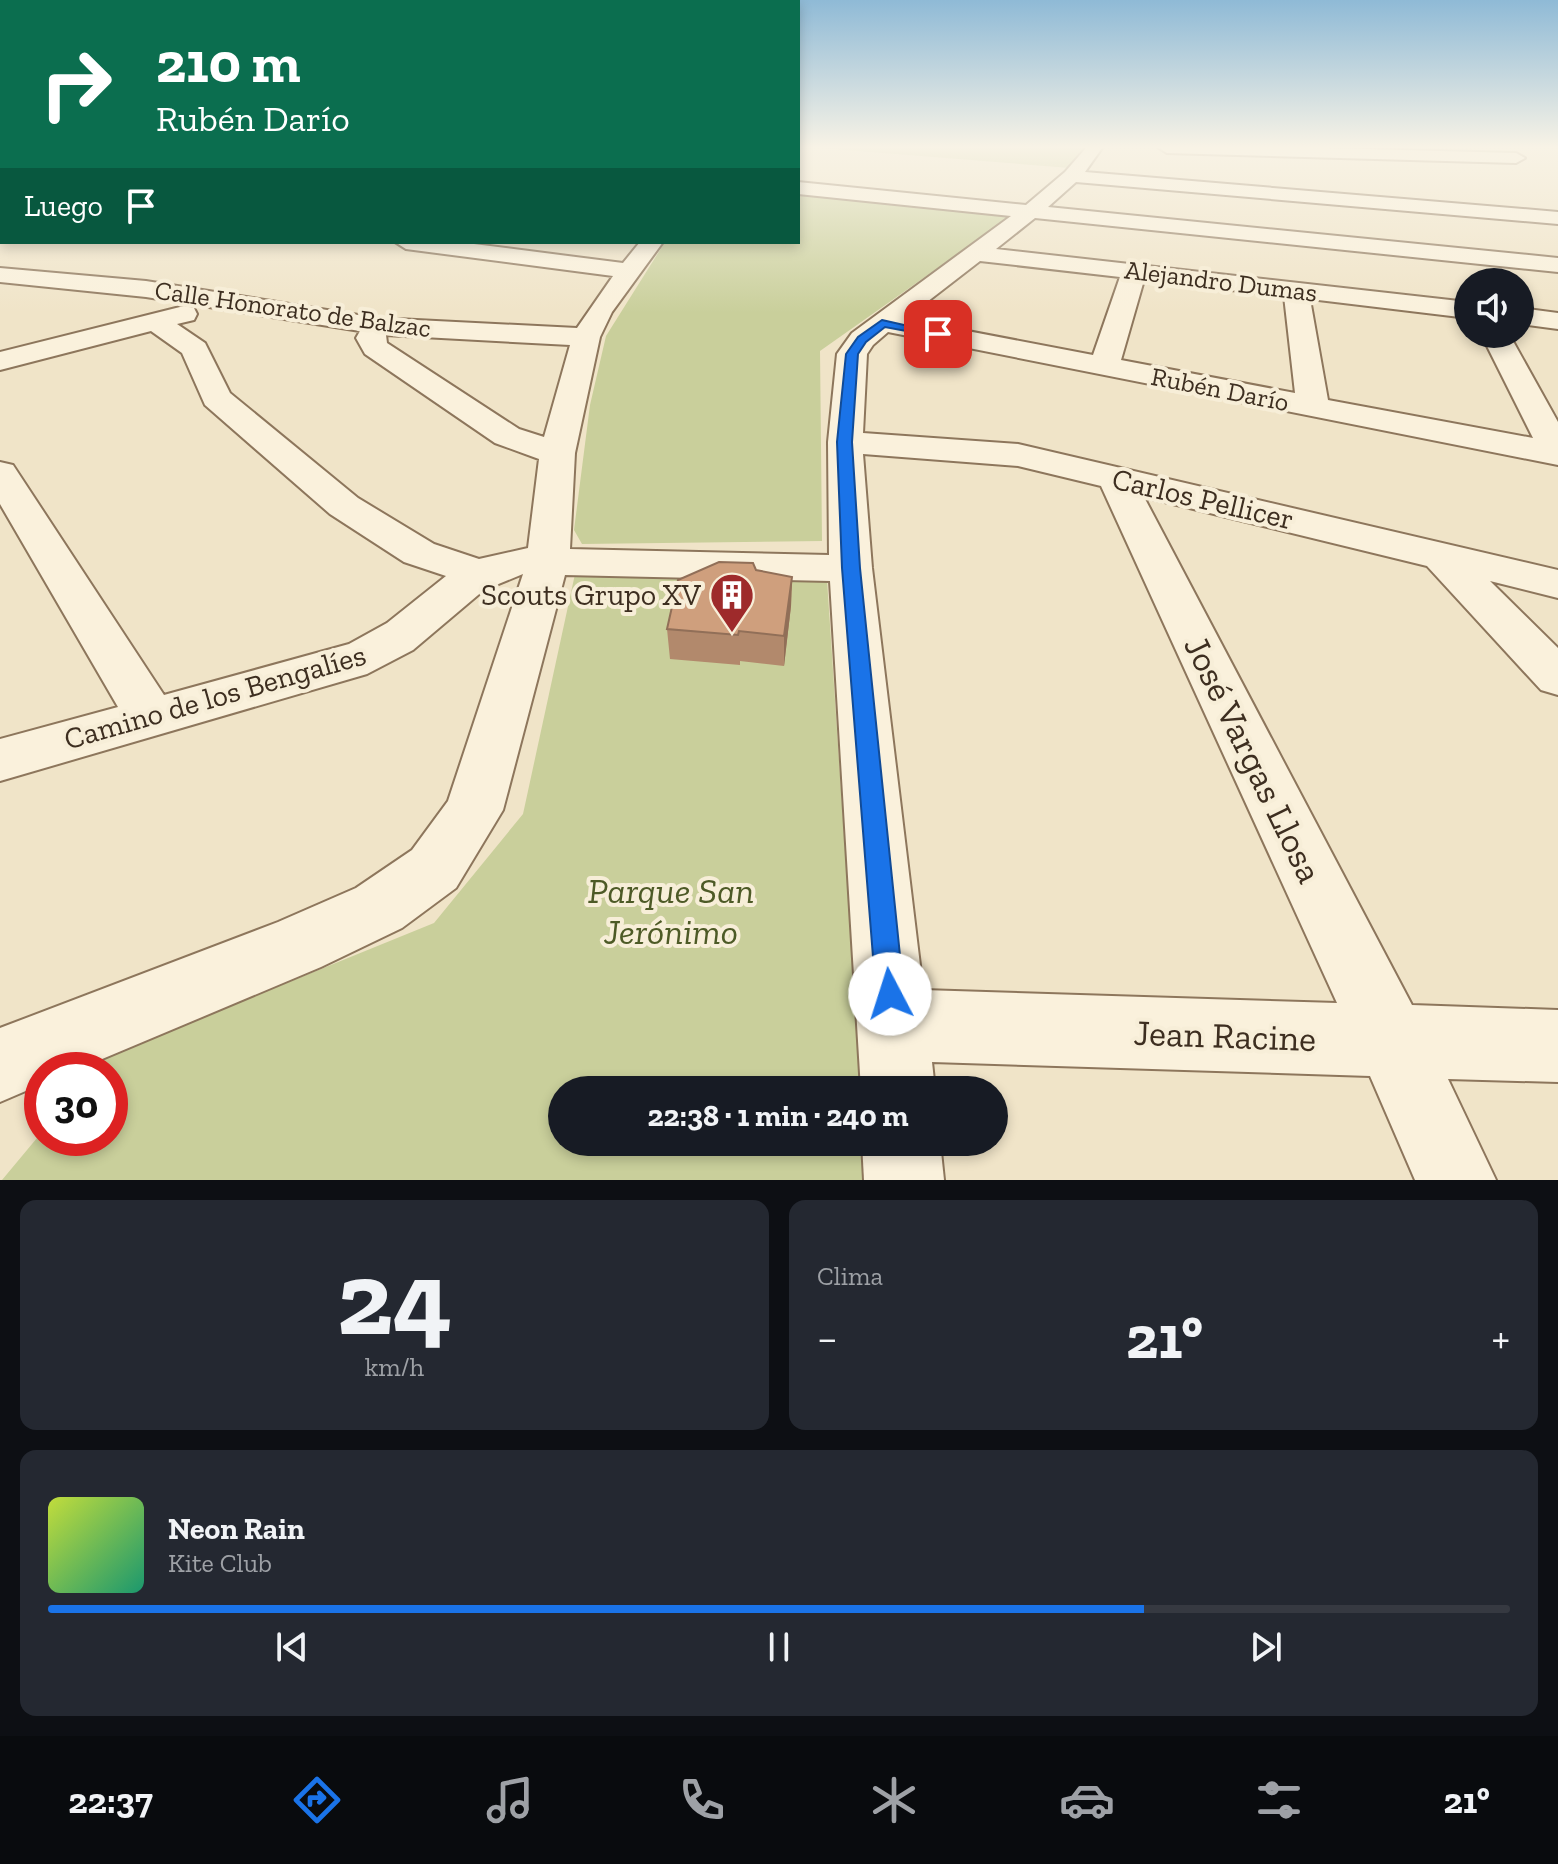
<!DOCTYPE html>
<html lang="es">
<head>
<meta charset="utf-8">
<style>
  :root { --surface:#171b24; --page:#242831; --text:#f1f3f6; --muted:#9ea1a6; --line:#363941; --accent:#1a73e8 }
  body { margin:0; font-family:"Zilla Slab",serif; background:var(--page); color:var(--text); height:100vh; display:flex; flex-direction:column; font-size:30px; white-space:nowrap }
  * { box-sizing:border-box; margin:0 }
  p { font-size:26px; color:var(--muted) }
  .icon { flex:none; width:44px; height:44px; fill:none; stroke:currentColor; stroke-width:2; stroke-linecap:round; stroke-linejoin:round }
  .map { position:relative; height:1180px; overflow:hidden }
  .details { display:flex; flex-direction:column; gap:20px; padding:20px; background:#0d0f14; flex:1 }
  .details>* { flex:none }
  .banner { position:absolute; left:0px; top:0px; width:800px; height:244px; box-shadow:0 4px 12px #0003; background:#0b6e4f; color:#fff; overflow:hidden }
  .controls { position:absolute; left:1454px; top:268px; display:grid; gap:16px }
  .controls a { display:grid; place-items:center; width:80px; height:80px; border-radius:50%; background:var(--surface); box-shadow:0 4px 12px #0003; font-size:40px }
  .speed { position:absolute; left:24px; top:1052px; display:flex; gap:16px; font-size:40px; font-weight:700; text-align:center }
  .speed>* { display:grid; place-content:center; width:104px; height:104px; border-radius:50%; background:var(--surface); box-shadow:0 4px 12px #0003; line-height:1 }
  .speed .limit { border:12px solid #d22; background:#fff; color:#111 }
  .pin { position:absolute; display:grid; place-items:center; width:68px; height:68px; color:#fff; margin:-34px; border-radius:16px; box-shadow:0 4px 12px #0006 }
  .me { position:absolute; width:88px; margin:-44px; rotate:355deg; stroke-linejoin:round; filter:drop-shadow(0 0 6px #0008) }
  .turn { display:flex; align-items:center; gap:28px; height:168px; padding:0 24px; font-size:36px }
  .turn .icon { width:104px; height:104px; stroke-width:2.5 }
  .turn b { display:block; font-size:56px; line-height:68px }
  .then { display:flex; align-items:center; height:76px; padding:0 24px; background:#0003; gap:16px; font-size:30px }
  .big { font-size:60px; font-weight:700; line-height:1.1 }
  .details .widget { flex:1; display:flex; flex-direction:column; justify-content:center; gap:12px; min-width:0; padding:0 28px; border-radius:16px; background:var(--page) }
  .details .dial { align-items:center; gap:0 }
  .dial b { font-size:104px; line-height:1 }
  .song { display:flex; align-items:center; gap:24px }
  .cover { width:96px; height:96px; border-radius:12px; background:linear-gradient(135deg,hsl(70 70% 55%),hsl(160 70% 35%)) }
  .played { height:8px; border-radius:4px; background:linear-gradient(90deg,var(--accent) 75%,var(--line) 75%) }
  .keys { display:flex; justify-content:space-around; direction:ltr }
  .heat { display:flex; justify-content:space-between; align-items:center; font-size:44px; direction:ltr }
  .details .tiles { flex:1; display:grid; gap:20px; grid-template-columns:1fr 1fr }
  .widget:last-child { grid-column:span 2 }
  .trip { position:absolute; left:548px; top:1076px; width:460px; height:80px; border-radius:40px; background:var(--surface); box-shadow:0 4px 12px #0003; font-weight:700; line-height:80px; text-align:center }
  .dock { display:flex; height:128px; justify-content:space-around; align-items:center; background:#090b0e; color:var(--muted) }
  .dock .icon { width:56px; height:56px }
  .dock .on { color:var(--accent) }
  .dock b { font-size:36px; color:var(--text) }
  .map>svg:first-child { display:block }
  .green { fill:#c9cf9b }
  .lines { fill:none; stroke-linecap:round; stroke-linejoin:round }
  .minor-casing { stroke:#8d765c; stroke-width:4 }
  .major-casing { stroke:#5b4430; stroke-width:4 }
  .minor { fill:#faf1dc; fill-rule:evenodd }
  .major { fill:#f3d9a0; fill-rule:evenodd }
  .wall { fill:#b2896c }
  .shaded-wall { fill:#916f58 }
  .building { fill:#cf9f7d; stroke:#916f58; stroke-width:2 }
  .route { fill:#1a73e8; stroke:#114b97; stroke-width:2 }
  .labels { text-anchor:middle; stroke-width:8; stroke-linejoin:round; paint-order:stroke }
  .far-street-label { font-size:26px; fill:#3d2e20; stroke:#f7eed8 }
  .street-label { font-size:30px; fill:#3d2e20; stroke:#f7eed8 }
  .poi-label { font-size:30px; fill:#3d2e20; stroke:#f7eed8; text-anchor:end }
  .near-street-label { font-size:36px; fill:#3d2e20; stroke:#f7eed8 }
  .near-park-label { font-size:36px; font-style:italic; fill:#4d5a26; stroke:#f7eed8 }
</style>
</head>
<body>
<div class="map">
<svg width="1558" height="1180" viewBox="0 0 1558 1180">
  <rect width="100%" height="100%" fill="#f0e4c8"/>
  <!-- green -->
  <g class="green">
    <path d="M 820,148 L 1084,148 L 1070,168 Z"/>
    <path d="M 798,190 L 1017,212 L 820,351 L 822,541 L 582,544 L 574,530 L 590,405 L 606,336 L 665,242 L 798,242 Z"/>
    <path d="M 575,574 L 827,580 L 861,1090 L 562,1090 L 562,1142 L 865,1142 L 867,1180 L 2,1180 L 42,1132 L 42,1138 L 110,1138 L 110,1070 L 92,1070 L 102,1058 L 434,923 L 523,814 Z"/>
  </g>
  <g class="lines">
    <!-- minor casing -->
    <g class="minor-casing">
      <g id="minor">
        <path d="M 1086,148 L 1102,148 L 1085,172 L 1558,212 L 1558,224 L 1076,182 L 1048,207 L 1558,258 L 1558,272 L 1035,218 L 996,249 L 1468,302 L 1468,318 L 1310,299 L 1328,400 L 1533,438 L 1481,334 L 1509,334 L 1558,422 L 1558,465 L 888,332 L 873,345 L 867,354 L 863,433 L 1018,444 L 1558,570 L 1558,598 L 1490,581 L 1558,648 L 1558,695 L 1541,690 L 1427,566 L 1144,497 L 1412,1005 L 1558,1010 L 1558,1082 L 1448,1079 L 1496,1180 L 1415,1180 L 1370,1076 L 932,1062 L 935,1090 L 861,1090 L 830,581 L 565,575 L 503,810 L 456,888 L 402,928 L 321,967 L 76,1070 L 42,1070 L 42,1084 L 0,1102 L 0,1028 L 278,922 L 356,888 L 412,850 L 448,801 L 523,574 L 484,590 L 413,650 L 367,674 L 0,781 L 0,739 L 118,707 L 0,504 L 0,462 L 13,465 L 164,695 L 349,644 L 387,623 L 446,576 L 404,562 L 330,514 L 205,405 L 182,353 L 151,331 L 0,370 L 0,352 L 184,306 L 194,308 L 197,314 L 194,320 L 177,324 L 205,343 L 230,393 L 358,498 L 434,544 L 479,559 L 528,548 L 539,459 L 495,443 L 365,354 L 356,338 L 360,331 L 146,297 L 0,282 L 0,268 L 146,281 L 377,318 L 577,328 L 613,276 L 406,249 L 395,242 L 458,242 L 623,263 L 640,242 L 663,242 L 612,312 L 600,337 L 575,453 L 570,549 L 829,555 L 828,442 L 837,354 L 852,333 L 1011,216 L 798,194 L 798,182 L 1026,205 L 1065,172 ZM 980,261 L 1120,277 L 1093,355 L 905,319 ZM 1144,280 L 1284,296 L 1295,393 L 1121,360 ZM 386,335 L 570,345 L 544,437 L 519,429 L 387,343 ZM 863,454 L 1018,466 L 1101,486 L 1337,1003 L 923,990 L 872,568 Z"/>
        <path d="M 1159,148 L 1327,148 L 1516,153 L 1525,158 L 1516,163 L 1167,153 Z"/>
        <path d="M 2,171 L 2,183 L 0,184 L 0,172 Z"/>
        <path d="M 1520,308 L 1558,313 L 1558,329 L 1520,324 Z"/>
        <path d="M 862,1142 L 940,1142 L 944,1180 L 864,1180 Z"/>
      </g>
    </g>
    <!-- major casing -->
    <g class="major-casing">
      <rect id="major" x="0" y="223" width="2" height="14"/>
    </g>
    <!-- minor -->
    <use href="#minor" class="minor"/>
    <!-- major -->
    <use href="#major" class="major"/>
  </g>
  <!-- wall -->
  <path class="wall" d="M 756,570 L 792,577 L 791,606 L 784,666 L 740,661 L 740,665 L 670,659 L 667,629 Z"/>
  <!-- shaded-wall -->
  <path class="shaded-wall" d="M 792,577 L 791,606 L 784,666 L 784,636 Z"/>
  <!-- building -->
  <path class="building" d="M 719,562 L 753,563 L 756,570 L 792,577 L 784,636 L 739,631 L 738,635 L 667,629 L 678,580 Z"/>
  <!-- sky -->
  <linearGradient id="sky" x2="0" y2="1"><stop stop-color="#8fbad6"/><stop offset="0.47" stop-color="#f8f3e6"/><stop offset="1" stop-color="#f8f3e6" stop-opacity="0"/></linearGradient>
  <rect width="1558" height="313" fill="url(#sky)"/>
  <!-- route -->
  <path class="route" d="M 882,320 L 944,334 L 938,337 L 885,327 L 866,342 L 858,354 L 852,442 L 860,568 L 904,994 L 900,1004 L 890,1008 L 880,1004 L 876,994 L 842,568 L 837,442 L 846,354 L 858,337 Z"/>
  <!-- icons -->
  <defs>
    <g id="building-pin" transform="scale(2.3)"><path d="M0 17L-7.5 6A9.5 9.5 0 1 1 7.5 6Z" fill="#9e2a2b" stroke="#f7eed8"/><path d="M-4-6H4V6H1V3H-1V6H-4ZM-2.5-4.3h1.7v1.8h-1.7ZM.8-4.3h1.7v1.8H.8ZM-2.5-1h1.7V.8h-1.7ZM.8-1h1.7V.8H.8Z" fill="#fff"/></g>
  </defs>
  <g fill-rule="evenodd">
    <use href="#building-pin" x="732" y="595"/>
  </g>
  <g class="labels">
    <!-- far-street labels -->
    <g class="far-street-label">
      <text transform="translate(1221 281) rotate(7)" y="9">Alejandro Dumas</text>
      <text transform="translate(293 309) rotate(8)" y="9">Calle Honorato de Balzac</text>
      <text transform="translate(1220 389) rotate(11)" y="9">Rubén Darío</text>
    </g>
    <!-- street labels -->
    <g class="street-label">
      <text transform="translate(1203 499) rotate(13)" y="10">Carlos Pellicer</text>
      <text transform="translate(215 697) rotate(-16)" y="10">Camino de los Bengalíes</text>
    </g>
    <!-- poi labels -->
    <g class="poi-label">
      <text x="701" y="605">Scouts Grupo XV</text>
    </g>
    <!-- near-street labels -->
    <g class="near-street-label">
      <text transform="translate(1254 759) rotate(64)" y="13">José Vargas Llosa</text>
      <text transform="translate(1225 1035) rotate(2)" y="13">Jean Racine</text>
    </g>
    <!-- near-park labels -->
    <g class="near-park-label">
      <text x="671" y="903">Parque San<tspan x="671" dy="41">Jerónimo</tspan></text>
    </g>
  </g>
</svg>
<div class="controls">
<a><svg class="icon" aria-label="sound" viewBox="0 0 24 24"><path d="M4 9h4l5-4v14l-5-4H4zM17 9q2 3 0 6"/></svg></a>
</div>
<div class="speed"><div class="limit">30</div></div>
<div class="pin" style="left:938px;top:334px;background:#d93025"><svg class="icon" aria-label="arrive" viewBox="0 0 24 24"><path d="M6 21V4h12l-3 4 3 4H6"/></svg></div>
<svg class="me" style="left:890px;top:994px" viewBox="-20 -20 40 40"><circle r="19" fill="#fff"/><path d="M0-13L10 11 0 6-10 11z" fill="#1a73e8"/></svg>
<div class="trip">22:38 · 1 min · 240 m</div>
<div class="banner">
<div class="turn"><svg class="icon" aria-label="right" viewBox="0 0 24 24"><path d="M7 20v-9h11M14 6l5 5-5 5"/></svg><div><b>210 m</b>Rubén Darío</div></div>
<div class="then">Luego<svg class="icon" aria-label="arrive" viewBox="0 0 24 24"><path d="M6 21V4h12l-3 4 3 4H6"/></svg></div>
</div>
</div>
<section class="details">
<div class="tiles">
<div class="widget dial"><b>24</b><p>km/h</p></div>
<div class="widget"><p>Clima</p>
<div class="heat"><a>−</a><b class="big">21°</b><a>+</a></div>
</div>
<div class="widget">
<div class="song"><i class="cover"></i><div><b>Neon Rain</b><p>Kite Club</p></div></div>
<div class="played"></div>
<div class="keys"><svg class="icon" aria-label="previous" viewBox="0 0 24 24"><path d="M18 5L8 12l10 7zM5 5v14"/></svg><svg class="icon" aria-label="pause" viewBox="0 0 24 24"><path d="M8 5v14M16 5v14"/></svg><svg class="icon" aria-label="next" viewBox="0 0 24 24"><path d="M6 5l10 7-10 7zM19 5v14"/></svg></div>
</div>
</div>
</section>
<nav class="dock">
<b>22:37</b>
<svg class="icon on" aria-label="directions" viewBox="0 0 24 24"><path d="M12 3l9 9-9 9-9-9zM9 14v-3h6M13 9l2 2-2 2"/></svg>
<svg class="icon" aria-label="music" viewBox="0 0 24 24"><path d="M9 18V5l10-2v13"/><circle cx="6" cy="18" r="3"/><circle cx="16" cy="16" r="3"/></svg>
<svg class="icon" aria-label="phone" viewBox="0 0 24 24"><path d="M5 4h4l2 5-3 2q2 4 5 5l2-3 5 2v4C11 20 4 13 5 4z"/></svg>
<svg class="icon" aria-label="climate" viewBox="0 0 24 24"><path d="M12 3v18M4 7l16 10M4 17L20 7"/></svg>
<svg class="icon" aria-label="car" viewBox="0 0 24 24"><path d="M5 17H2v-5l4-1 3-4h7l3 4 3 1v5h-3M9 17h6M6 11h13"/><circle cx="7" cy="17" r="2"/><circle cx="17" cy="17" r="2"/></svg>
<svg class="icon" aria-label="filters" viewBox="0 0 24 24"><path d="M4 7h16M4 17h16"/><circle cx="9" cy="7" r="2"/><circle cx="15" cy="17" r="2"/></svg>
<b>21°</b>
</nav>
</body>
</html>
